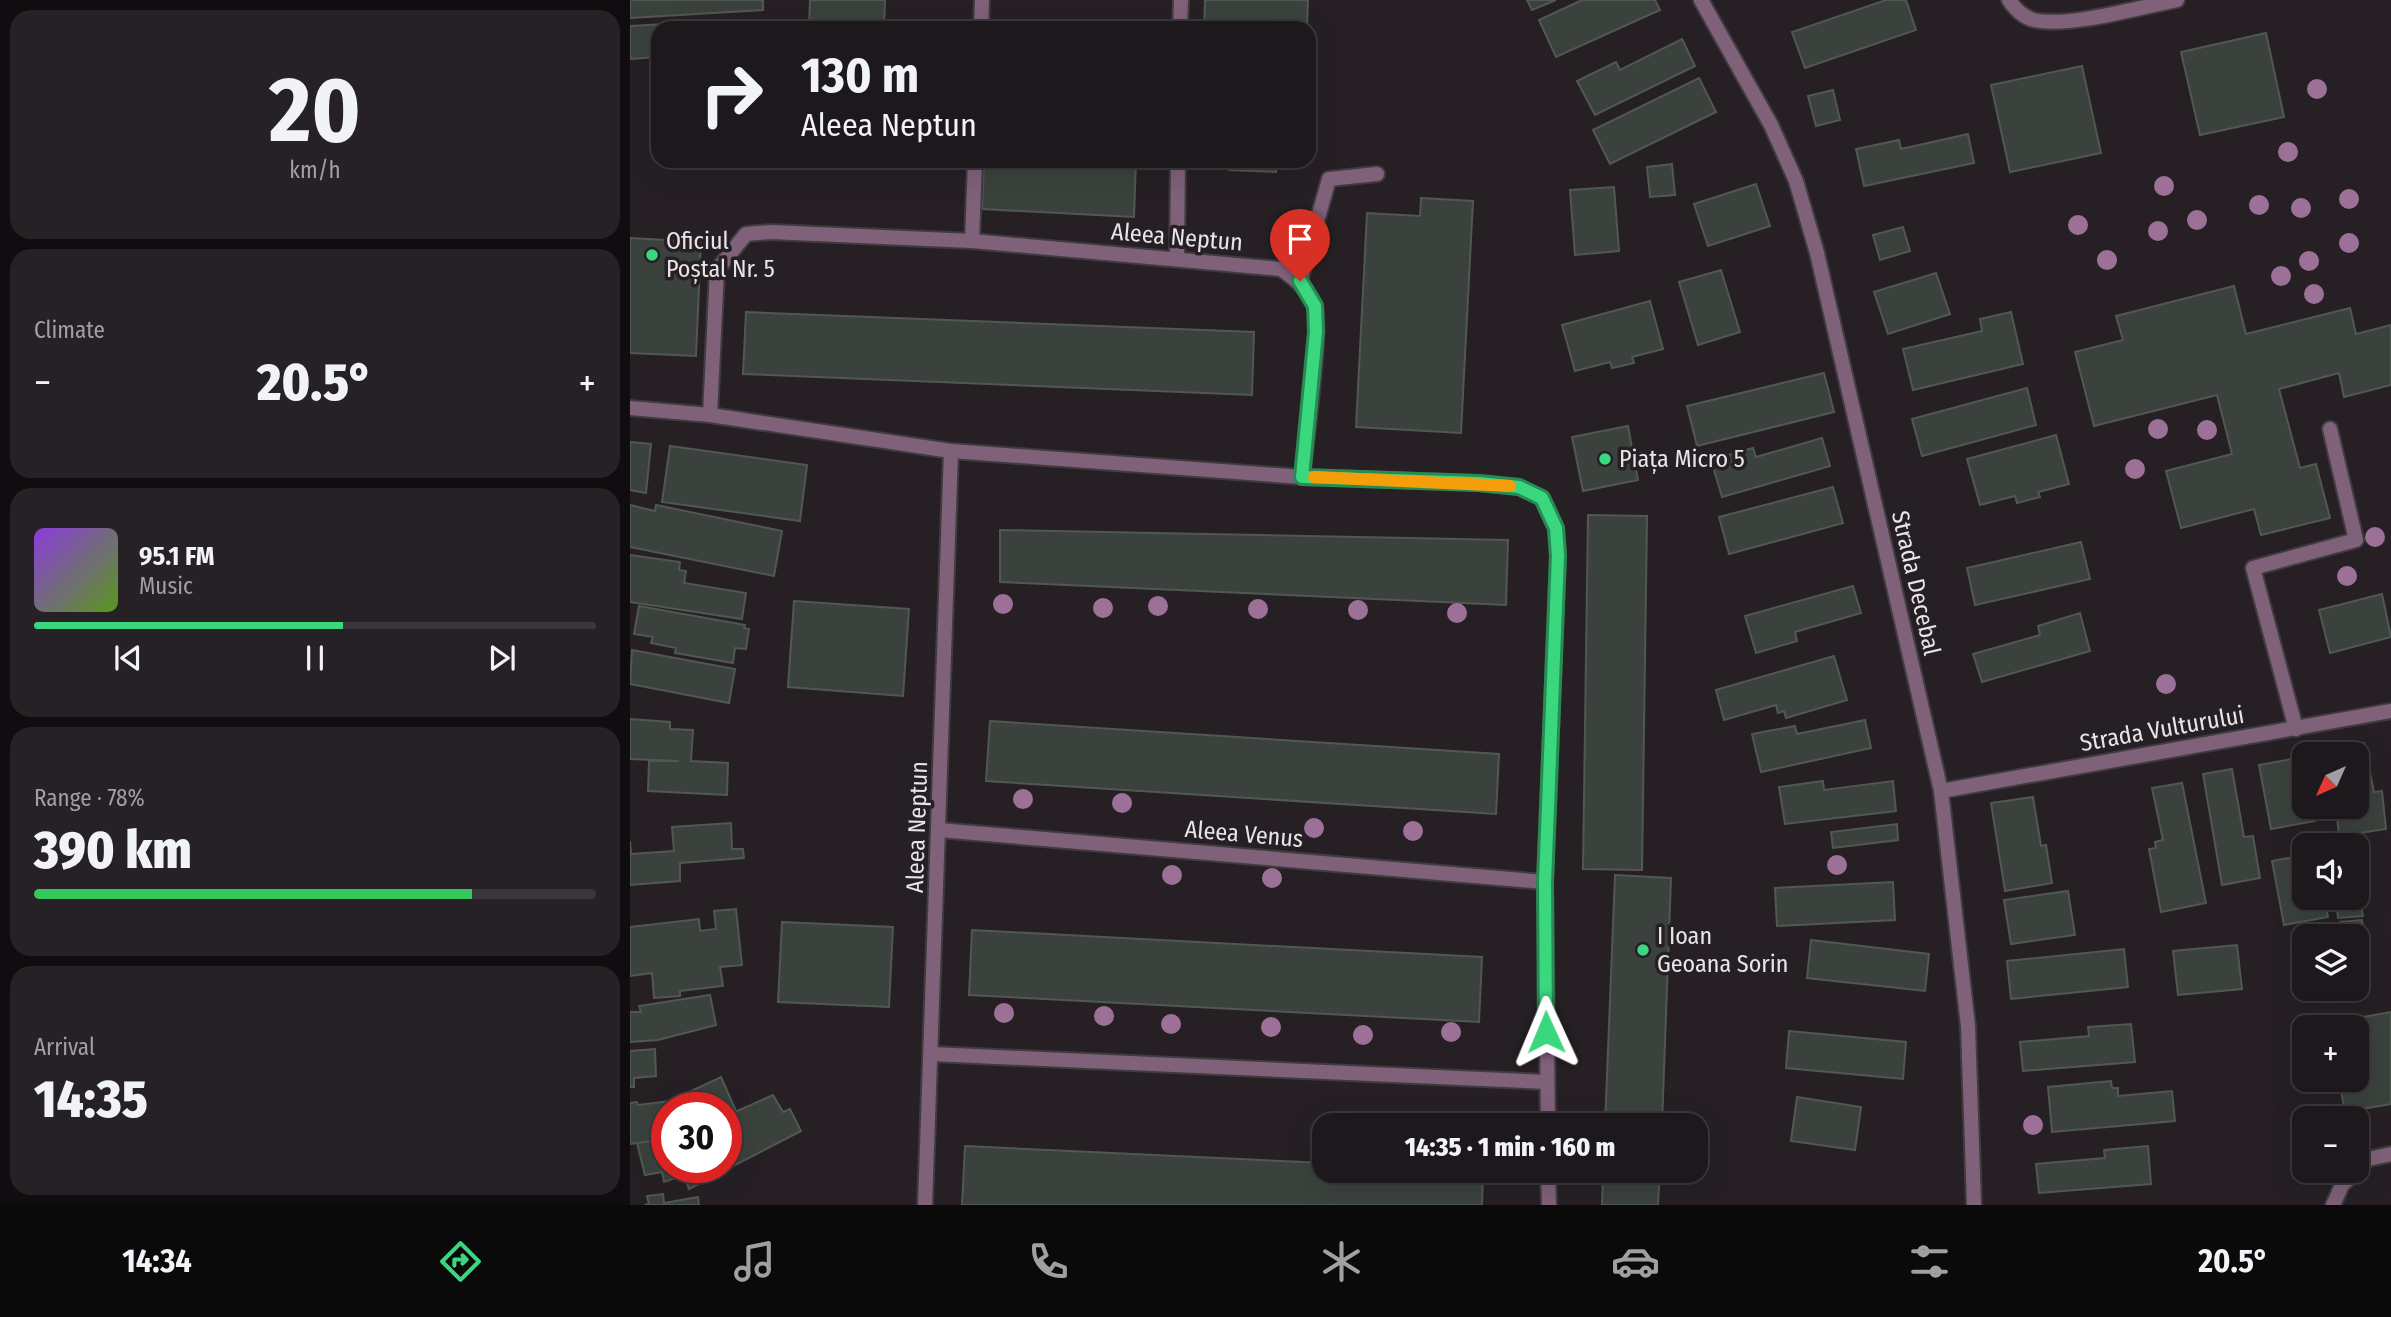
<!DOCTYPE html>
<html lang="en">
<head>
<meta charset="utf-8">
<style>
  :root { --surface:#1c181c; --page:#252125; --text:#f1f3f6; --muted:#a0a0a3; --line:#3a373b; --accent:#3bd77f }
  body { margin:0; font-family:"Fira Sans Condensed",sans-serif; background:var(--page); color:var(--text); height:100vh; display:flex; flex-direction:column; font-size:26px; white-space:nowrap }
  * { box-sizing:border-box; margin:0 }
  p { font-size:23px; color:var(--muted) }
  .icon { flex:none; width:38px; height:38px; fill:none; stroke:currentColor; stroke-width:2; stroke-linecap:round; stroke-linejoin:round }
  .map { position:relative; flex:1; overflow:hidden }
  .details { display:flex; flex-direction:column; gap:10px; padding:10px; background:#0f0d0f; width:630px }
  .details>* { flex:none }
  .top-card { position:absolute; left:21px; top:21px; width:665px; height:147px; border-radius:21px; box-shadow:0 7px 28px #0002,0 0 0 2px var(--line); background:#1c181c; color:var(--text); overflow:hidden }
  .needle { width:46px; rotate:225deg }
  .buttons { position:absolute; left:1662px; top:742px; display:grid; gap:14px }
  .buttons a { display:grid; place-items:center; width:77px; height:77px; border-radius:14px; background:var(--surface); box-shadow:0 7px 28px #0002,0 0 0 2px var(--line); font-size:35px }
  .speed { position:absolute; left:21px; top:1092px; display:flex; gap:14px; font-size:35px; font-weight:700; text-align:center }
  .speed>* { display:grid; place-content:center; width:91px; height:91px; border-radius:50%; background:var(--surface); box-shadow:0 7px 28px #0002,0 0 0 2px var(--line); line-height:1 }
  .speed .limit { border:10px solid #d22; background:#fff; color:#111 }
  .pin { position:absolute; display:grid; place-items:center; width:60px; height:60px; color:#fff; margin:-72px -30px; border-radius:50% 50% 50% 0; rotate:-45deg; box-shadow:0 0 7px #0007 }
  .pin .icon { rotate:45deg }
  .me { position:absolute; width:77px; margin:-38px; rotate:359deg; stroke-linejoin:round; filter:drop-shadow(0 0 5px #0008) }
  .turn { display:flex; align-items:center; gap:24px; height:147px; padding:0 35px; font-size:32px }
  .turn .icon { width:91px; height:91px; stroke-width:2.5 }
  .turn b { display:block; font-size:49px; line-height:60px }
  .big { font-size:52px; font-weight:800; line-height:1.1 }
  .details .card { flex:1; display:flex; flex-direction:column; justify-content:center; gap:10px; min-width:0; padding:0 24px; border-radius:21px; background:var(--page) }
  .details .dial { align-items:center; gap:0 }
  .dial b { font-size:91px; line-height:1 }
  .song { display:flex; align-items:center; gap:21px }
  .cover { width:84px; height:84px; border-radius:10px; background:linear-gradient(135deg,hsl(270 70% 55%),hsl(90 70% 35%)) }
  .played { height:7px; border-radius:4px; background:linear-gradient(90deg,var(--accent) 55%,var(--line) 55%) }
  .keys { display:flex; justify-content:space-around; direction:ltr }
  .heat { display:flex; justify-content:space-between; align-items:center; font-size:38px; direction:ltr }
  .charge { height:10px; border-radius:5px; background:linear-gradient(90deg,#34c759 78%,var(--line) 0) }
  .trip { position:absolute; left:682px; top:1113px; width:396px; height:70px; border-radius:21px; background:var(--surface); box-shadow:0 7px 28px #0002,0 0 0 2px var(--line); font-weight:800; line-height:70px; text-align:center }
  .tabs { display:flex; height:112px; justify-content:space-around; align-items:center; background:#0b0a0b; color:var(--muted) }
  .tabs .icon { width:49px; height:49px }
  .tabs .on { color:var(--accent) }
  .tabs b { font-size:32px; color:var(--text) }
  main { display:flex; flex:1; min-height:0 }
  .map>svg:first-child { display:block }
  .building { fill:#3b423d; stroke:#515852; stroke-width:2 }
  .lines { fill:none; stroke-linecap:round; stroke-linejoin:round }
  .service-casing { stroke:#413b40; stroke-width:18 }
  .minor-casing { stroke:#413b40; stroke-width:18 }
  .service { stroke:#7f617a; stroke-width:14 }
  .minor { stroke:#7f617a; stroke-width:14 }
  .tree { fill:#9d7197 }
  .route-casing { stroke:#268c53; stroke-width:18 }
  .route { stroke:#3bd77f; stroke-width:12 }
  .slow { stroke:#f59e0b; stroke-width:12 }
  .poi-dot { fill:#3bd77f; stroke:#262025; stroke-width:2.5 }
  .labels { text-anchor:middle; stroke-width:7; stroke-linejoin:round; paint-order:stroke }
  .street-label { font-size:24px; fill:#e8e4e8; stroke:#262025 }
  .poi-label { font-size:24px; fill:#e8e4e8; stroke:#262025; text-anchor:start }
</style>
</head>
<body>
<main>
<section class="details">
<div class="card dial"><b>20</b><p>km/h</p></div>
<div class="card"><p>Climate</p>
<div class="heat"><a>−</a><b class="big">20.5°</b><a>+</a></div>
</div>
<div class="card">
<div class="song"><i class="cover"></i><div><b>95.1 FM</b><p>Music</p></div></div>
<div class="played"></div>
<div class="keys"><svg class="icon" aria-label="previous" viewBox="0 0 24 24"><path d="M18 5L8 12l10 7zM5 5v14"/></svg><svg class="icon" aria-label="pause" viewBox="0 0 24 24"><path d="M8 5v14M16 5v14"/></svg><svg class="icon" aria-label="next" viewBox="0 0 24 24"><path d="M6 5l10 7-10 7zM19 5v14"/></svg></div>
</div>
<div class="card"><p>Range · 78%</p><b class="big">390 km</b><div class="charge"></div></div>
<div class="card"><p>Arrival</p><b class="big">14:35</b></div>
</section>
<div class="map">
<svg width="1761" height="1205" viewBox="0 0 1761 1205">
  <rect width="100%" height="100%" fill="#262025"/>
  <!-- building -->
  <g class="building">
    <path d="M 0,0 L 133,0 L 133,10 L 0,18 Z"/>
    <path d="M 180,0 L 255,0 L 254,28 L 179,28 Z"/>
    <path d="M 575,0 L 678,0 L 677,28 L 574,28 Z"/>
    <path d="M 897,0 L 926,0 L 902,10 Z"/>
    <path d="M 952,0 L 1025,0 L 1030,10 L 926,57 L 909,20 Z"/>
    <path d="M 1256,0 L 1276,0 L 1286,30 L 1175,68 L 1162,32 Z"/>
    <path d="M 53,23 L 53,28 L 28,28 L 28,57 L 0,59 L 0,26 Z"/>
    <path d="M 1636,33 L 1654,117 L 1570,135 L 1551,52 Z"/>
    <path d="M 1052,39 L 1065,66 L 965,115 L 947,81 L 986,62 L 990,70 Z"/>
    <path d="M 1452,66 L 1471,153 L 1380,172 L 1361,85 Z"/>
    <path d="M 1069,78 L 1086,112 L 980,164 L 963,130 Z"/>
    <path d="M 1203,90 L 1210,120 L 1186,126 L 1178,96 Z"/>
    <path d="M 1338,134 L 1344,163 L 1234,186 L 1226,149 L 1269,140 L 1271,149 Z"/>
    <rect x="58" y="161" width="41" height="6"/>
    <path d="M 354,161 L 506,161 L 504,217 L 352,209 Z"/>
    <path d="M 599,161 L 646,161 L 646,172 L 599,170 Z"/>
    <path d="M 1042,164 L 1045,195 L 1020,197 L 1017,167 Z"/>
    <path d="M 1126,184 L 1140,226 L 1078,246 L 1064,204 Z"/>
    <path d="M 984,187 L 989,251 L 945,255 L 940,190 Z"/>
    <path d="M 791,198 L 843,201 L 831,433 L 726,427 L 737,213 L 790,216 Z"/>
    <path d="M 1273,227 L 1280,251 L 1250,260 L 1243,235 Z"/>
    <path d="M 0,238 L 71,242 L 66,356 L 0,353 Z"/>
    <path d="M 1091,270 L 1110,332 L 1068,345 L 1049,282 Z"/>
    <path d="M 1306,273 L 1320,314 L 1258,334 L 1244,292 Z"/>
    <path d="M 1604,286 L 1616,334 L 1720,308 L 1726,334 L 1761,325 L 1761,385 L 1714,397 L 1709,373 L 1649,389 L 1670,468 L 1686,464 L 1700,518 L 1631,535 L 1624,509 L 1551,528 L 1536,471 L 1602,454 L 1587,395 L 1464,426 L 1445,352 L 1493,340 L 1486,316 Z"/>
    <path d="M 1020,301 L 1033,349 L 1002,357 L 1004,363 L 982,368 L 980,362 L 945,371 L 932,325 Z"/>
    <path d="M 116,312 L 624,332 L 622,395 L 113,374 Z"/>
    <path d="M 1381,312 L 1393,364 L 1283,390 L 1273,349 L 1352,331 L 1350,319 Z"/>
    <path d="M 1194,373 L 1204,412 L 1067,446 L 1057,406 Z"/>
    <path d="M 1397,388 L 1406,425 L 1292,456 L 1282,419 Z"/>
    <path d="M 998,426 L 1008,480 L 953,491 L 942,437 Z"/>
    <path d="M 1426,435 L 1439,484 L 1408,492 L 1410,497 L 1387,503 L 1385,496 L 1350,505 L 1337,459 Z"/>
    <path d="M 1192,438 L 1200,466 L 1092,497 L 1081,460 L 1123,448 L 1126,457 Z"/>
    <path d="M 0,442 L 21,444 L 16,493 L 0,490 Z"/>
    <path d="M 40,446 L 177,465 L 170,521 L 32,502 Z"/>
    <path d="M 1203,487 L 1213,523 L 1099,554 L 1089,517 Z"/>
    <path d="M 0,505 L 25,511 L 26,505 L 152,531 L 144,576 L 0,547 Z"/>
    <path d="M 958,515 L 1017,516 L 1012,870 L 953,869 Z"/>
    <path d="M 370,530 L 878,540 L 876,605 L 370,582 Z"/>
    <path d="M 1451,542 L 1460,579 L 1345,605 L 1337,568 Z"/>
    <path d="M 0,555 L 50,562 L 49,570 L 56,571 L 54,583 L 116,593 L 112,619 L 0,602 Z"/>
    <path d="M 1223,586 L 1231,613 L 1165,632 L 1167,641 L 1126,653 L 1115,616 Z"/>
    <path d="M 1752,594 L 1761,637 L 1700,653 L 1689,610 Z"/>
    <path d="M 164,601 L 279,609 L 273,696 L 158,687 Z"/>
    <path d="M 9,606 L 115,625 L 114,628 L 119,629 L 116,649 L 105,648 L 103,663 L 45,653 L 46,648 L 21,643 L 23,637 L 4,634 Z"/>
    <path d="M 1450,613 L 1460,651 L 1352,682 L 1343,654 L 1410,635 L 1408,626 Z"/>
    <path d="M 2,650 L 105,669 L 99,703 L 0,684 Z"/>
    <path d="M 1204,656 L 1217,700 L 1156,718 L 1154,711 L 1148,713 L 1146,705 L 1094,720 L 1086,690 Z"/>
    <path d="M 0,719 L 40,722 L 40,729 L 63,730 L 61,761 L 98,763 L 97,795 L 18,791 L 19,761 L 49,761 L 0,759 Z"/>
    <path d="M 1235,720 L 1241,748 L 1131,772 L 1122,734 L 1165,726 L 1167,734 Z"/>
    <path d="M 360,721 L 869,754 L 866,814 L 356,781 Z"/>
    <path d="M 1734,743 L 1744,792 L 1752,791 L 1756,829 L 1709,836 L 1706,807 L 1727,807 L 1727,754 L 1705,754 L 1703,746 Z"/>
    <path d="M 1673,757 L 1675,807 L 1682,807 L 1685,821 L 1641,829 L 1629,765 Z"/>
    <path d="M 1602,769 L 1614,837 L 1623,836 L 1630,878 L 1592,885 L 1573,774 Z"/>
    <path d="M 1193,781 L 1194,790 L 1263,781 L 1266,811 L 1155,824 L 1149,787 Z"/>
    <path d="M 1552,783 L 1576,903 L 1531,912 L 1519,849 L 1526,848 L 1525,842 L 1533,840 L 1522,788 Z"/>
    <path d="M 1403,797 L 1411,846 L 1416,845 L 1422,883 L 1375,891 L 1361,803 Z"/>
    <path d="M 101,823 L 102,849 L 113,849 L 114,858 L 50,863 L 50,881 L 0,885 L 0,841 L 1,854 L 44,851 L 42,827 Z"/>
    <path d="M 1267,824 L 1268,840 L 1203,848 L 1201,832 Z"/>
    <path d="M 1675,855 L 1675,898 L 1694,898 L 1698,917 L 1654,925 L 1642,861 Z"/>
    <path d="M 985,875 L 1041,878 L 1032,1125 L 975,1125 Z"/>
    <path d="M 1263,882 L 1265,920 L 1147,926 L 1145,888 Z"/>
    <path d="M 1727,885 L 1733,916 L 1708,918 L 1706,898 L 1727,898 Z"/>
    <path d="M 1438,891 L 1445,935 L 1381,944 L 1374,900 Z"/>
    <path d="M 106,909 L 112,965 L 90,967 L 93,986 L 50,991 L 50,996 L 24,998 L 22,973 L 0,976 L 0,927 L 69,919 L 70,931 L 86,929 L 84,911 Z"/>
    <path d="M 1732,920 L 1734,938 L 1711,936 L 1710,922 Z"/>
    <path d="M 152,922 L 263,927 L 259,1007 L 148,1002 Z"/>
    <path d="M 342,930 L 852,957 L 849,1022 L 339,995 Z"/>
    <path d="M 1181,940 L 1299,954 L 1295,991 L 1177,978 Z"/>
    <path d="M 1607,945 L 1612,989 L 1548,995 L 1543,951 Z"/>
    <path d="M 1494,949 L 1498,987 L 1381,999 L 1377,961 Z"/>
    <path d="M 80,995 L 86,1025 L 28,1040 L 0,1042 L 0,1012 L 11,1012 L 9,1006 Z"/>
    <path d="M 1761,1012 L 1761,1104 L 1715,1112 L 1709,1080 L 1727,1080 L 1727,1027 L 1700,1027 L 1699,1023 Z"/>
    <path d="M 1501,1024 L 1505,1062 L 1393,1071 L 1390,1042 L 1459,1036 L 1458,1027 Z"/>
    <path d="M 1159,1031 L 1276,1042 L 1273,1079 L 1156,1068 Z"/>
    <path d="M 25,1049 L 26,1076 L 4,1078 L 4,1087 L 0,1087 L 0,1051 Z"/>
    <path d="M 91,1077 L 106,1111 L 96,1116 L 96,1108 L 37,1108 L 37,1139 L 0,1144 L 0,1103 L 7,1102 L 8,1105 L 40,1101 Z"/>
    <path d="M 1481,1081 L 1482,1088 L 1488,1088 L 1488,1096 L 1542,1091 L 1545,1121 L 1422,1132 L 1418,1087 Z"/>
    <path d="M 143,1095 L 153,1112 L 160,1109 L 171,1131 L 59,1189 L 54,1175 L 34,1182 L 32,1172 L 15,1175 L 7,1143 L 37,1139 L 37,1167 L 96,1167 L 96,1116 Z"/>
    <path d="M 1167,1097 L 1231,1107 L 1225,1150 L 1161,1141 Z"/>
    <path d="M 335,1146 L 695,1163 L 695,1171 L 853,1171 L 852,1205 L 332,1205 Z"/>
    <path d="M 1518,1146 L 1521,1184 L 1409,1193 L 1406,1164 L 1475,1158 L 1474,1150 Z"/>
    <path d="M 973,1171 L 1030,1171 L 1028,1205 L 972,1205 Z"/>
    <path d="M 33,1194 L 34,1203 L 68,1197 L 69,1205 L 15,1205 L 19,1204 L 17,1196 Z"/>
  </g>
  <g class="lines">
    <!-- service casing -->
    <g class="service-casing">
      <path id="service" d="M 1666,729 L 1623,568 L 1726,540 L 1700,429"/>
    </g>
    <!-- minor casing -->
    <g class="minor-casing">
      <g id="minor">
        <path d="M 1071,0 L 1141,125 L 1166,181 L 1187,253 L 1311,791 L 1338,1026 L 1344,1205"/>
        <path d="M 1379,0 C 1385,9 1393,17 1404,20 C 1439,28 1510,7 1547,0"/>
        <path d="M 351,28 L 352,0"/>
        <path d="M 550,28 L 551,0"/>
        <path d="M 342,241 L 345,161"/>
        <path d="M 547,259 L 548,161"/>
        <path d="M 670,281 L 699,179 L 747,174"/>
        <path d="M 0,408 L 80,415 L 321,451 L 672,477 L 849,483 L 889,487 L 912,498 L 926,529 L 928,556 L 915,882 L 918,1125"/>
        <path d="M 80,415 L 87,270 L 116,234 L 141,232 L 342,241 L 651,269 C 665,279 676,287 684,304 C 693,323 675,447 672,477"/>
        <path d="M 1311,791 L 1761,711"/>
        <path d="M 309,830 L 915,882"/>
        <path d="M 302,1054 L 917,1082"/>
        <path d="M 1727,1170 L 1738,1159 L 1761,1154"/>
        <path d="M 918,1171 L 919,1205"/>
        <path d="M 295,1205 L 321,451"/>
        <path d="M 1703,1205 L 1712,1185 L 1727,1171"/>
      </g>
    </g>
    <!-- service -->
    <use href="#service" class="service"/>
    <!-- minor -->
    <use href="#minor" class="minor"/>
  </g>
  <!-- trees -->
  <g class="tree">
    <circle cx="1687" cy="89" r="10"/>
    <circle cx="1658" cy="152" r="10"/>
    <circle cx="1534" cy="186" r="10"/>
    <circle cx="1719" cy="199" r="10"/>
    <circle cx="1629" cy="205" r="10"/>
    <circle cx="1671" cy="208" r="10"/>
    <circle cx="1567" cy="220" r="10"/>
    <circle cx="1448" cy="225" r="10"/>
    <circle cx="1528" cy="231" r="10"/>
    <circle cx="1719" cy="243" r="10"/>
    <circle cx="1477" cy="260" r="10"/>
    <circle cx="1679" cy="261" r="10"/>
    <circle cx="1651" cy="276" r="10"/>
    <circle cx="1684" cy="294" r="10"/>
    <circle cx="1528" cy="429" r="10"/>
    <circle cx="1577" cy="430" r="10"/>
    <circle cx="1505" cy="469" r="10"/>
    <circle cx="1745" cy="537" r="10"/>
    <circle cx="1717" cy="576" r="10"/>
    <circle cx="373" cy="604" r="10"/>
    <circle cx="528" cy="606" r="10"/>
    <circle cx="473" cy="608" r="10"/>
    <circle cx="628" cy="609" r="10"/>
    <circle cx="728" cy="610" r="10"/>
    <circle cx="827" cy="613" r="10"/>
    <circle cx="1536" cy="684" r="10"/>
    <circle cx="393" cy="799" r="10"/>
    <circle cx="492" cy="803" r="10"/>
    <circle cx="684" cy="828" r="10"/>
    <circle cx="783" cy="831" r="10"/>
    <circle cx="1207" cy="865" r="10"/>
    <circle cx="542" cy="875" r="10"/>
    <circle cx="642" cy="878" r="10"/>
    <circle cx="374" cy="1013" r="10"/>
    <circle cx="474" cy="1016" r="10"/>
    <circle cx="541" cy="1024" r="10"/>
    <circle cx="641" cy="1027" r="10"/>
    <circle cx="821" cy="1032" r="10"/>
    <circle cx="733" cy="1035" r="10"/>
    <circle cx="1403" cy="1125" r="10"/>
  </g>
  <g class="lines">
    <!-- route casing -->
    <g class="route-casing">
      <path id="route" d="M 670,281 L 685,306 L 686,332 L 672,477 L 849,483 L 889,487 L 912,498 L 926,528 L 928,556 L 915,882 L 916,1032"/>
    </g>
    <!-- route -->
    <use href="#route" class="route"/>
    <!-- slow -->
    <path class="slow" d="M 684,477 L 880,486"/>
  </g>
  <!-- markers -->
  <g class="poi-dot">
    <circle cx="22" cy="255" r="7"/>
    <circle cx="975" cy="459" r="7"/>
    <circle cx="1013" cy="950" r="7"/>
  </g>
  <g class="labels">
    <!-- street labels -->
    <g class="street-label">
      <text transform="translate(547 237) rotate(5)" y="8">Aleea Neptun</text>
      <text transform="translate(1286 583) rotate(77)" y="8">Strada Decebal</text>
      <text transform="translate(1532 729) rotate(-10)" y="8">Strada Vulturului</text>
      <text transform="translate(287 827) rotate(-88)" y="8">Aleea Neptun</text>
      <text transform="translate(614 834) rotate(5)" y="8">Aleea Venus</text>
    </g>
    <!-- poi labels -->
    <g class="poi-label">
      <text x="36" y="249">Oficiul<tspan x="36" dy="28">Poștal Nr. 5</tspan></text>
      <text x="989" y="467">Piața Micro 5</text>
      <text x="1027" y="944">I Ioan<tspan x="1027" dy="28">Geoana Sorin</tspan></text>
    </g>
  </g>
</svg>
<div class="buttons">
<a><svg class="needle" viewBox="-14 -14 28 28"><path d="M0-13l5 13h-10z" fill="#e53935"/><path d="M0 13l5-13h-10z" fill="#a0a0a3"/></svg></a>
<a><svg class="icon" aria-label="sound" viewBox="0 0 24 24"><path d="M4 9h4l5-4v14l-5-4H4zM17 9q2 3 0 6"/></svg></a>
<a><svg class="icon" aria-label="layers" viewBox="0 0 24 24"><path d="M12 4l9 5-9 5-9-5zM3 14l9 5 9-5"/></svg></a>
<a>+</a>
<a>−</a>
</div>
<div class="speed"><div class="limit">30</div></div>
<div class="pin" style="left:670px;top:281px;background:#d93025"><svg class="icon" aria-label="arrive" viewBox="0 0 24 24"><path d="M6 21V4h12l-3 4 3 4H6"/></svg></div>
<svg class="me" style="left:916px;top:1032px" viewBox="-20 -20 40 40"><path d="M0-17L14 15 0 8-14 15z" fill="#3bd77f" stroke="#fff" stroke-width="4"/></svg>
<div class="trip">14:35 · 1 min · 160 m</div>
<div class="top-card">
<div class="turn"><svg class="icon" aria-label="right" viewBox="0 0 24 24"><path d="M7 20v-9h11M14 6l5 5-5 5"/></svg><div><b>130 m</b>Aleea Neptun</div></div>
</div>
</div>
</main>
<nav class="tabs">
<b>14:34</b>
<svg class="icon on" aria-label="directions" viewBox="0 0 24 24"><path d="M12 3l9 9-9 9-9-9zM9 14v-3h6M13 9l2 2-2 2"/></svg>
<svg class="icon" aria-label="music" viewBox="0 0 24 24"><path d="M9 18V5l10-2v13"/><circle cx="6" cy="18" r="3"/><circle cx="16" cy="16" r="3"/></svg>
<svg class="icon" aria-label="phone" viewBox="0 0 24 24"><path d="M5 4h4l2 5-3 2q2 4 5 5l2-3 5 2v4C11 20 4 13 5 4z"/></svg>
<svg class="icon" aria-label="climate" viewBox="0 0 24 24"><path d="M12 3v18M4 7l16 10M4 17L20 7"/></svg>
<svg class="icon" aria-label="car" viewBox="0 0 24 24"><path d="M5 17H2v-5l4-1 3-4h7l3 4 3 1v5h-3M9 17h6M6 11h13"/><circle cx="7" cy="17" r="2"/><circle cx="17" cy="17" r="2"/></svg>
<svg class="icon" aria-label="filters" viewBox="0 0 24 24"><path d="M4 7h16M4 17h16"/><circle cx="9" cy="7" r="2"/><circle cx="15" cy="17" r="2"/></svg>
<b>20.5°</b>
</nav>
</body>
</html>
